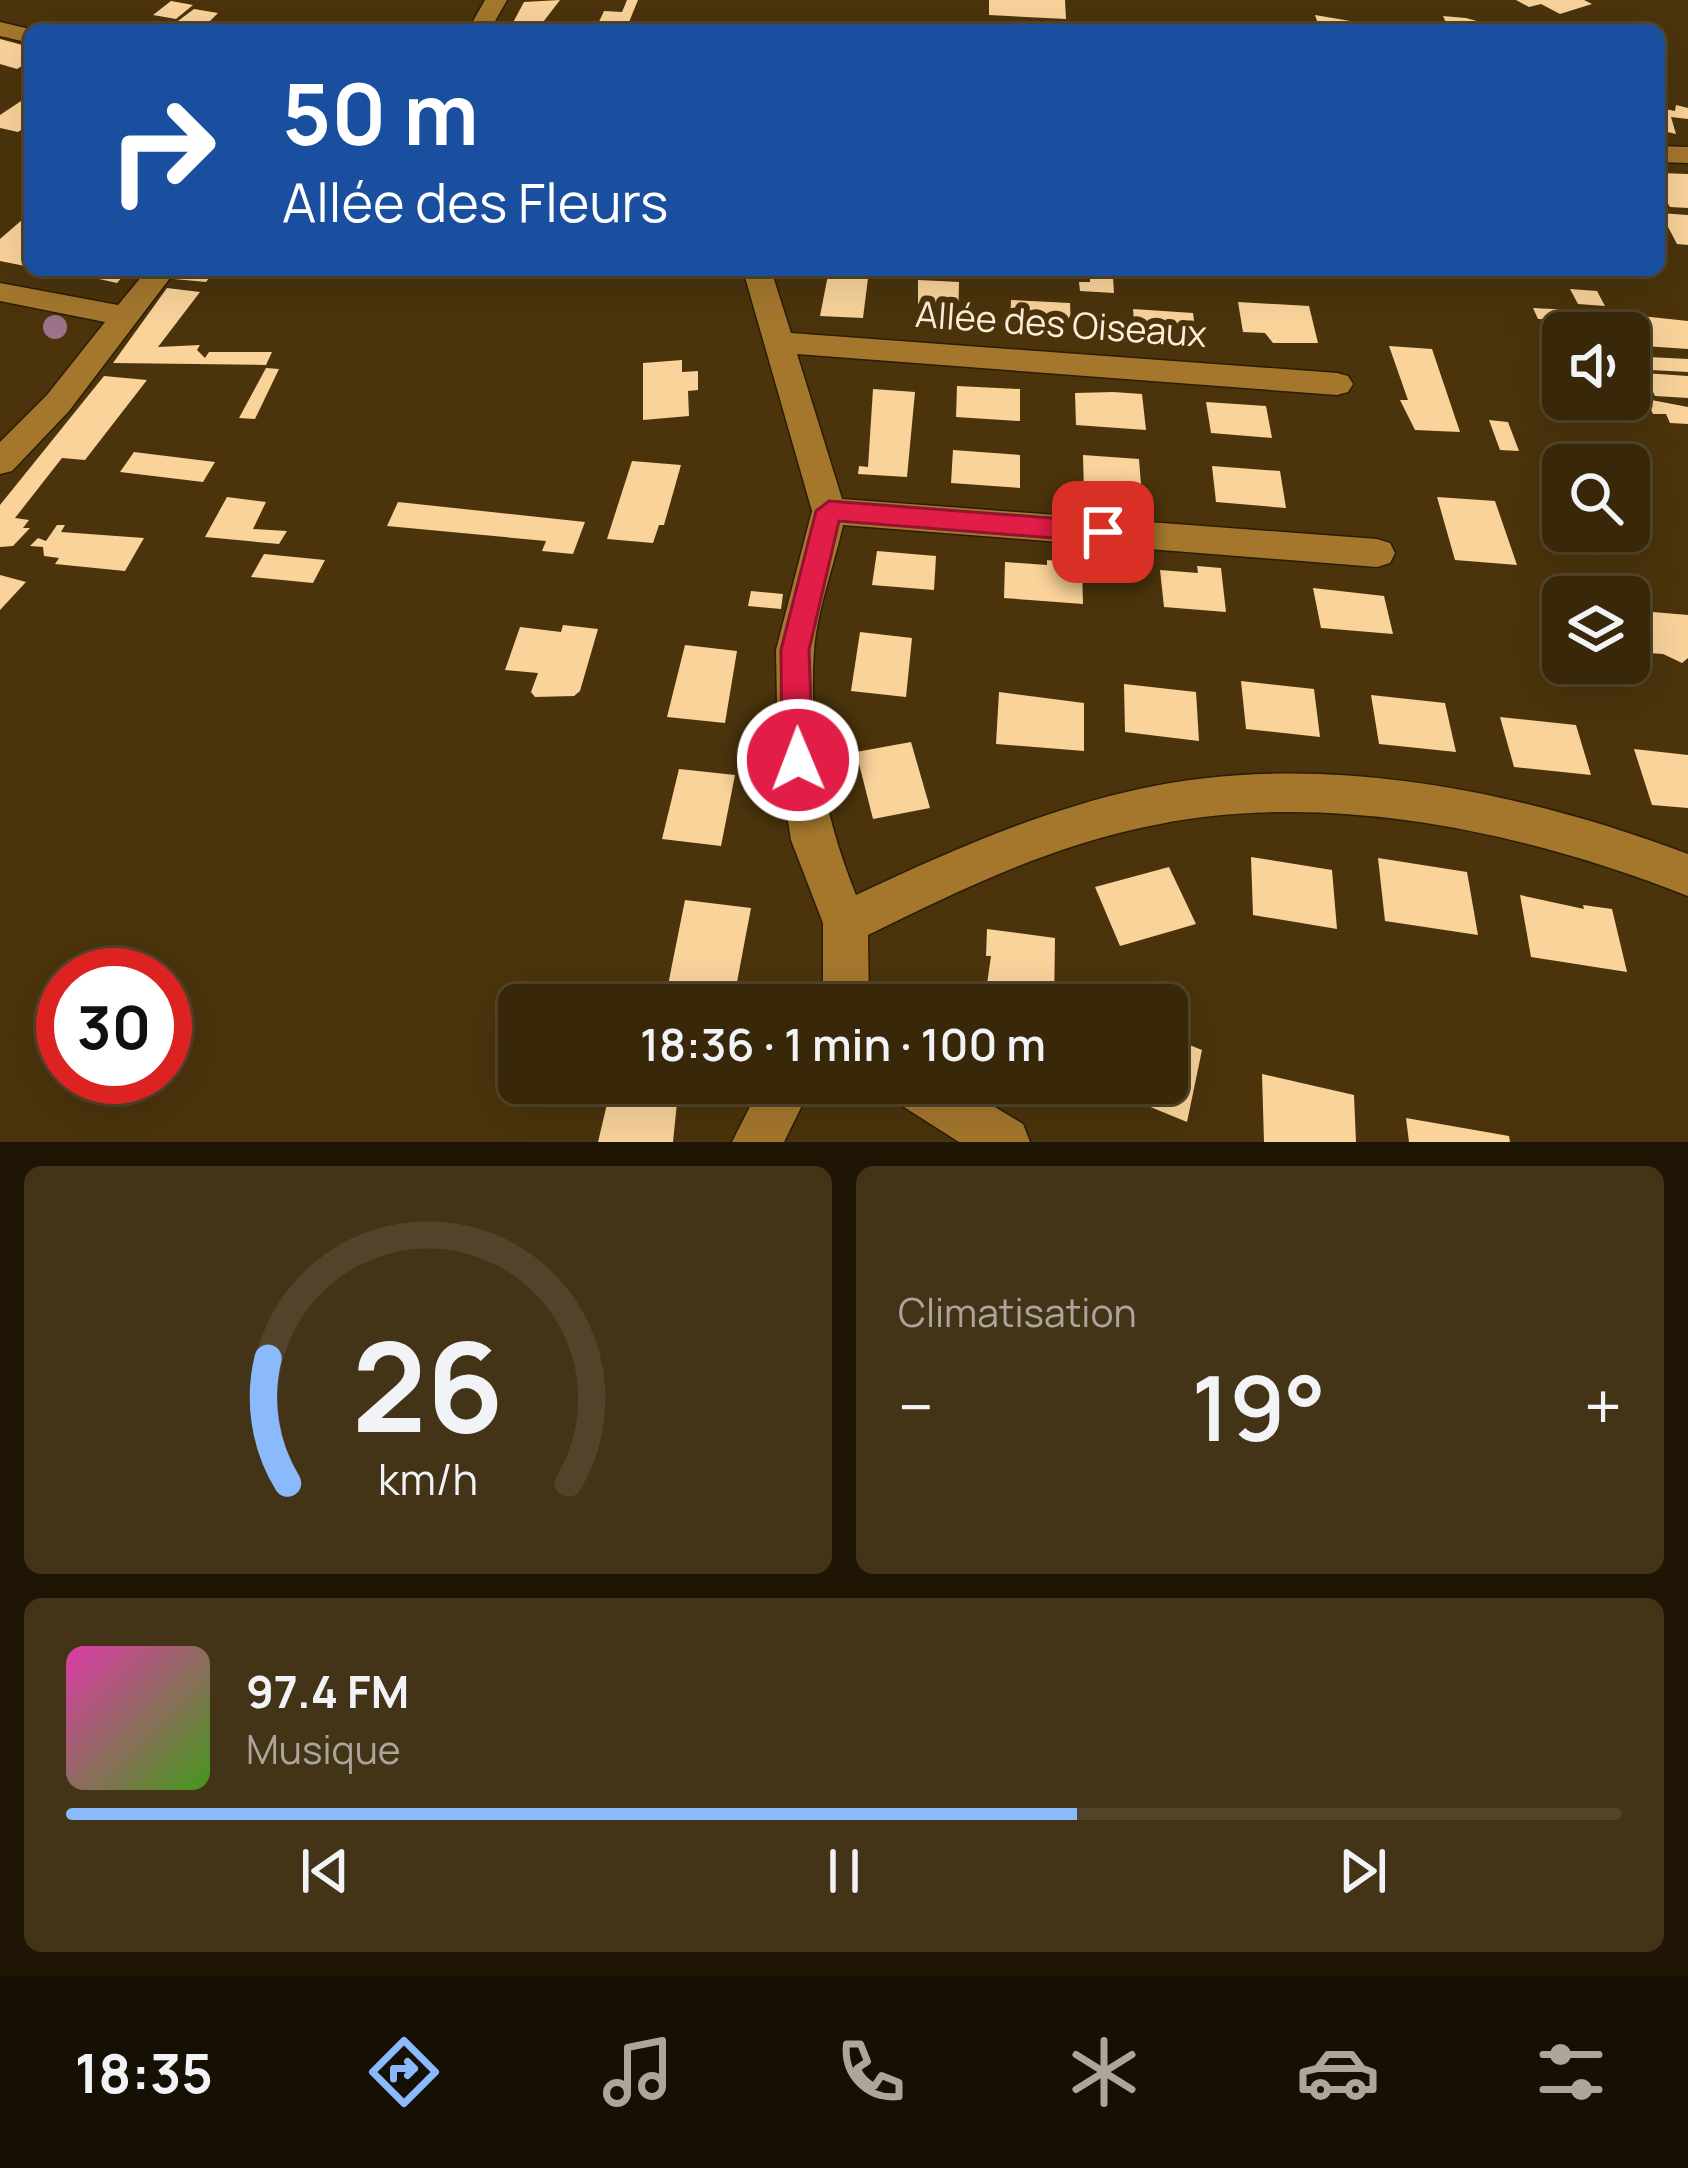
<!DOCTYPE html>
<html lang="fr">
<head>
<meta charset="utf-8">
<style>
  :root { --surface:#382709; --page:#433317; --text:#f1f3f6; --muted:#aba59c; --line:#52442a; --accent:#8abafc }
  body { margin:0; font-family:Manrope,sans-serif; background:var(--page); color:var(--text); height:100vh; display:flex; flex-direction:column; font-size:45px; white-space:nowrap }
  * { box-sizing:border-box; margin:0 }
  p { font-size:39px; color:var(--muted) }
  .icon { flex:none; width:66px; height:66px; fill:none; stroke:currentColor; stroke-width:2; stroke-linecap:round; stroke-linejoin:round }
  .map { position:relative; height:1142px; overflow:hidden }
  .panel { display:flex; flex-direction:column; gap:24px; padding:24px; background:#1f1505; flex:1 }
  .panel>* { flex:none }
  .guide { position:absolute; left:24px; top:24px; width:1641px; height:252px; border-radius:18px; box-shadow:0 12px 48px #0002,0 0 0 3px var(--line); background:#1a4fa0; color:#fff; overflow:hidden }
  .tools { position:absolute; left:1542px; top:312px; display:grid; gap:24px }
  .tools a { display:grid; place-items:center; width:108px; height:108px; border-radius:18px; background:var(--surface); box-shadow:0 12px 48px #0002,0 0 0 3px var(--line); font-size:60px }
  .speed { position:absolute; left:36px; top:948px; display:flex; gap:24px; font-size:60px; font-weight:700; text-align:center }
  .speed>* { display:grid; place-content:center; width:156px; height:156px; border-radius:50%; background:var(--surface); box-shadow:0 12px 48px #0002,0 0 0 3px var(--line); line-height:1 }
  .speed .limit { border:18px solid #d22; background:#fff; color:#111 }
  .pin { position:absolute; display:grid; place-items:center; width:102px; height:102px; color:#fff; margin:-51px; border-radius:24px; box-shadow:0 6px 18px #0006 }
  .me { position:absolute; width:132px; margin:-66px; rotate:359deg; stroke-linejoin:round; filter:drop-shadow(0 0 9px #0008) }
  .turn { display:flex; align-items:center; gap:42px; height:252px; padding:0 60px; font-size:54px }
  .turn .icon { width:156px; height:156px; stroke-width:2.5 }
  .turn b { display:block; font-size:84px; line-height:102px }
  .big { font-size:90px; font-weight:600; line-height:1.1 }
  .panel .tile { flex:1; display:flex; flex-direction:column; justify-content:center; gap:18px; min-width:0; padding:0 42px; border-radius:18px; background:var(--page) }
  .panel .dial { align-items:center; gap:0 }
  .dial svg { height:312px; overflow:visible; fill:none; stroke:var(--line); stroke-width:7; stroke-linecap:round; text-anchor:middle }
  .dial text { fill:var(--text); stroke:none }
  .song { display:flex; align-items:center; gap:36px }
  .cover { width:144px; height:144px; border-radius:18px; background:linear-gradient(135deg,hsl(320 70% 55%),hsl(100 70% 35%)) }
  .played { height:12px; border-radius:6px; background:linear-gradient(90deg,var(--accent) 65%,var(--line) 65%) }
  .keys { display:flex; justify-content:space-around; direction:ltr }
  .heat { display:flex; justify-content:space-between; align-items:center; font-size:66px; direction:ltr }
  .panel .tiles { flex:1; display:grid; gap:24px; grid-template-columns:1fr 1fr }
  .tile:last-child { grid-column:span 2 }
  .trip { position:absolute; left:498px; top:984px; width:690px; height:120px; border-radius:18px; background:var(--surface); box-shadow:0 12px 48px #0002,0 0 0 3px var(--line); font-weight:600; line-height:120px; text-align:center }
  .dock { display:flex; height:192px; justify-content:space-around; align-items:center; background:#161004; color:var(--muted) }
  .dock .icon { width:84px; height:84px }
  .dock .active { color:var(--accent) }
  .dock b { font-size:54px; color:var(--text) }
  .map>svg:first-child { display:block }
  .building { fill:#f9d39a }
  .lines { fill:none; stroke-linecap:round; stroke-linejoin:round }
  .street-casing { stroke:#2b1d06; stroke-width:3 }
  .secondary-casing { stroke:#2b1d06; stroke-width:3 }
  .street { fill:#a4772d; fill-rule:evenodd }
  .secondary { fill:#a4772d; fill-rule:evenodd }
  .tree { fill:#9c738a }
  .route { fill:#e11d48; stroke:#92132f; stroke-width:3 }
  .labels { text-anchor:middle; stroke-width:12; stroke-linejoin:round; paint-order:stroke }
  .street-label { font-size:36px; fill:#feefdb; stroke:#4b340c }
</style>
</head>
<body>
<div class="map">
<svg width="1688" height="1142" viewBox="0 0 1688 1142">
  <rect width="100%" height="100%" fill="#4b340c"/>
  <!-- building -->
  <g class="building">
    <path d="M 560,0 L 537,30 L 509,30 L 524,2 Z"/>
    <path d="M 627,0 L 638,0 L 627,27 L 597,26 L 604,11 L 622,12 Z"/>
    <path d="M 989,0 L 1065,0 L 1066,19 L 989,15 Z"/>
    <path d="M 1516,0 L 1584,0 L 1592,4 L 1560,14 L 1541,4 L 1529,7 Z"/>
    <path d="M 171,1 L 193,5 L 176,19 L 153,15 Z"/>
    <path d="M 194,9 L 218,13 L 201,30 L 166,30 Z"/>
    <path d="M 1315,15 L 1356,22 L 1362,28 L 1320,30 Z"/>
    <path d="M 1443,16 L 1466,18 L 1509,30 L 1448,27 Z"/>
    <path d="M 0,39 L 30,47 L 30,61 L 17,69 L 0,64 Z"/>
    <path d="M 30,95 L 30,124 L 18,132 L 0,128 L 0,115 Z"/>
    <path d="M 1676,105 L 1688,108 L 1688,119 L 1671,117 L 1676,134 L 1659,130 L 1659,108 L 1675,111 Z"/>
    <path d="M 1659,173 L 1688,174 L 1688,208 L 1670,207 L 1659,188 Z"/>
    <path d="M 30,213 L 30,267 L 0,261 L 0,239 Z"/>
    <path d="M 1659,213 L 1688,215 L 1688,245 L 1677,244 L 1667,225 L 1659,225 Z"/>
    <path d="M 59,270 L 128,270 L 117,283 Z"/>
    <path d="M 181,270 L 215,270 L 206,282 L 174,279 Z"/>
    <path d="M 829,270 L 869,270 L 863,318 L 820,316 Z"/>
    <path d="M 1090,276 L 1113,277 L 1114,293 L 1080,291 L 1079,282 L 1090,282 Z"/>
    <path d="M 918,280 L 959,282 L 958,325 L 918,323 Z"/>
    <path d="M 167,288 L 200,292 L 158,347 L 200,345 L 197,350 L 205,358 L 209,352 L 272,352 L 266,365 L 113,363 Z"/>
    <path d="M 1570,289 L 1597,291 L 1605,306 L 1578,304 Z"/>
    <path d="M 1011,300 L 1070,303 L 1071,332 L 1010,328 Z"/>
    <path d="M 1238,302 L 1309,306 L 1318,343 L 1273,343 L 1265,333 L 1243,332 Z"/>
    <path d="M 1533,308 L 1572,310 L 1577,321 L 1538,319 Z"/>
    <path d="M 1133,309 L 1193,313 L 1197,342 L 1148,339 L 1149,345 L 1136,344 Z"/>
    <path d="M 1613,313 L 1688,321 L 1688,349 L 1629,345 L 1629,333 L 1623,333 Z"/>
    <path d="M 1389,346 L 1432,349 L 1460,432 L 1415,430 L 1400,400 L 1408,400 Z"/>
    <path d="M 1629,351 L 1645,352 L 1648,357 L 1688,359 L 1688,372 L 1632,369 Z"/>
    <path d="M 682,360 L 682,372 L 698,371 L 698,390 L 688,391 L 689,416 L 643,420 L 643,363 Z"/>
    <path d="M 266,368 L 279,369 L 255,419 L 239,418 Z"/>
    <path d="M 1644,373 L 1688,376 L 1688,398 L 1655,396 Z"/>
    <path d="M 104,376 L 147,380 L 85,460 L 62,458 L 15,518 L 29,520 L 23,528 L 30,528 L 13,546 L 0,547 L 0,505 Z"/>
    <path d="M 957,386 L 1020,389 L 1020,421 L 956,417 Z"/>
    <path d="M 873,389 L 915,392 L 907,477 L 858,474 L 859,466 L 868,467 Z"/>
    <path d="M 1113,392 L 1142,394 L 1146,430 L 1076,425 L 1075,393 Z"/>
    <path d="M 1646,399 L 1688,407 L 1688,424 L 1670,423 L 1666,414 L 1653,414 Z"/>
    <path d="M 1206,402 L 1266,406 L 1272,438 L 1211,433 Z"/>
    <path d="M 1489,420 L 1508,422 L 1519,451 L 1500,450 Z"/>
    <path d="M 953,450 L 1020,455 L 1020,488 L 951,483 Z"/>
    <path d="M 134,452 L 150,454 L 215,462 L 203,482 L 120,472 Z"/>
    <path d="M 1083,455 L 1139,459 L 1142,497 L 1084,493 Z"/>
    <path d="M 632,461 L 681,465 L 664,525 L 659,525 L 653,543 L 607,539 Z"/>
    <path d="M 1212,466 L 1280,471 L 1286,508 L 1216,502 Z"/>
    <path d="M 227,497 L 266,502 L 253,529 L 287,531 L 279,544 L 205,537 Z"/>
    <path d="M 1437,497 L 1495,501 L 1517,565 L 1455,560 Z"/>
    <path d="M 398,502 L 585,522 L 573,554 L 542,551 L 546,541 L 387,526 Z"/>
    <path d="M 57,525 L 65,525 L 61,532 L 144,538 L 125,571 L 55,564 L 59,558 L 44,556 L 43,547 L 30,546 L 38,538 L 46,541 Z"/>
    <path d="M 877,551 L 936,556 L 934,590 L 872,585 Z"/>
    <path d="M 264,554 L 325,560 L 313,583 L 251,577 Z"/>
    <path d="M 1047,560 L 1058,561 L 1058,566 L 1082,568 L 1083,604 L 1004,598 L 1005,562 L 1047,565 Z"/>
    <path d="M 1197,566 L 1221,568 L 1226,612 L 1164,607 L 1160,570 L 1198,573 Z"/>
    <path d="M 0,575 L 26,582 L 0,610 Z"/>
    <path d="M 1313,588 L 1384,596 L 1393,634 L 1321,628 Z"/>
    <path d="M 751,591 L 783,594 L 781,609 L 748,606 Z"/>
    <path d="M 1629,610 L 1688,615 L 1688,658 L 1682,663 L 1663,654 L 1634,652 L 1638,661 L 1629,660 Z"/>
    <path d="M 563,625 L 598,629 L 580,691 L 574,696 L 535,697 L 531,692 L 538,673 L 505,670 L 520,627 L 561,632 Z"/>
    <path d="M 860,632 L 912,638 L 906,697 L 851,691 Z"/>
    <path d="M 685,645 L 737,651 L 725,723 L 667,717 Z"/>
    <path d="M 1605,663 L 1639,666 L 1644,683 L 1610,680 Z"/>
    <path d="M 1241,681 L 1314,689 L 1320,737 L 1246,729 Z"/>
    <path d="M 1124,684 L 1196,692 L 1199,741 L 1125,732 Z"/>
    <path d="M 999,692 L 1084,703 L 1084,751 L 996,744 Z"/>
    <path d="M 1371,695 L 1445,703 L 1456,752 L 1379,744 Z"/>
    <path d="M 1500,717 L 1576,725 L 1591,775 L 1514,767 Z"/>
    <path d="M 911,742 L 930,808 L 873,819 L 856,752 Z"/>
    <path d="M 1634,749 L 1688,755 L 1688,808 L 1652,805 Z"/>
    <path d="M 679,769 L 735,775 L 721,846 L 662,839 Z"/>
    <path d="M 1251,857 L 1332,870 L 1337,929 L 1253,915 Z"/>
    <path d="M 1378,858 L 1467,872 L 1478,935 L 1385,921 Z"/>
    <path d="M 1169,867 L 1196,924 L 1120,946 L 1095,887 Z"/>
    <path d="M 1520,895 L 1584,909 L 1583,905 L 1612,909 L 1627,972 L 1531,957 Z"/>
    <path d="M 685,900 L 751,908 L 734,998 L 667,990 Z"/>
    <path d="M 987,929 L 1055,938 L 1054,1005 L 984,1005 L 991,956 L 986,956 Z"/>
    <path d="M 1167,1036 L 1202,1050 L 1187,1122 L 1092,1083 L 1167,1083 Z"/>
    <path d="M 1262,1074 L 1354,1095 L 1356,1142 L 1264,1142 Z"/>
    <path d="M 612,1083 L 679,1083 L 673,1142 L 598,1142 Z"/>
    <path d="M 1406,1118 L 1509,1136 L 1510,1142 L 1409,1142 Z"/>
  </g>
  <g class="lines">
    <!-- street casing -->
    <g class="street-casing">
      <g id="street">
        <path d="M 485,0 L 507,0 L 490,30 L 468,30 Z"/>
        <path d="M 147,270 L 176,270 L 69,411 L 12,471 L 0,474 L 0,442 L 47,395 L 105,322 L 0,301 L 0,283 L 118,305 Z"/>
        <path d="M 743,270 L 771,270 L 791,333 L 1337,373 L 1348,376 L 1353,384 L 1348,392 L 1337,395 L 797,354 L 842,499 L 1377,539 L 1390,543 L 1395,553 L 1390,563 L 1377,567 L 843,525 C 834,566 817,610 814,651 C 808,734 825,819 856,895 C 947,852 1040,811 1139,789 C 1317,750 1520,790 1688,854 L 1688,896 C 1521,830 1319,787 1140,828 C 1044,849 955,892 868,935 L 869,1005 L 823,1005 L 823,923 L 791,840 L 778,760 L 776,650 L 812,511 Z"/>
        <path d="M 762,1083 L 813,1083 L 784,1142 L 732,1142 Z"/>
        <path d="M 886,1083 L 955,1083 L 1023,1124 L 1030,1142 L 959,1142 L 893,1100 Z"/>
      </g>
    </g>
    <!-- secondary casing -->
    <g class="secondary-casing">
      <g id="secondary">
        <path d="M 0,22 L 34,30 L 30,43 L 0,36 Z"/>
        <path d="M 1659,146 L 1688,147 L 1688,163 L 1659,162 Z"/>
      </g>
    </g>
    <!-- street -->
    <use href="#street" class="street"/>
    <!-- secondary -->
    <use href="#secondary" class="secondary"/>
  </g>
  <!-- trees -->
  <circle class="tree" cx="55" cy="327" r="12"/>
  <!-- route -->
  <path class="route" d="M 829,501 L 1103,522 L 1116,532 L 1103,542 L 839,521 L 809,650 L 813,760 L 809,770 L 798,774 L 787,770 L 782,760 L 781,650 L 816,511 Z"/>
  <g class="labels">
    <!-- street labels -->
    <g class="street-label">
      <text transform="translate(1061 324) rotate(4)" y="13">Allée des Oiseaux</text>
    </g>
  </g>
</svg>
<div class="tools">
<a><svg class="icon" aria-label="sound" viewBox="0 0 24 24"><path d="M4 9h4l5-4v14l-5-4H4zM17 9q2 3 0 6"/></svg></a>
<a><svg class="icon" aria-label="search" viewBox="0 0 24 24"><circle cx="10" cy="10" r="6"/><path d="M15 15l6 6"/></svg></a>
<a><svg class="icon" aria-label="layers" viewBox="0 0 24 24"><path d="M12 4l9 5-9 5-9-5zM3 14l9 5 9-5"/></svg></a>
</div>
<div class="speed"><div class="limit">30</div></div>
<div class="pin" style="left:1103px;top:532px;background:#d93025"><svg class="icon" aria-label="arrive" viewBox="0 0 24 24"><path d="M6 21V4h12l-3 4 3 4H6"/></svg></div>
<svg class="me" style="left:798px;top:760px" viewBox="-20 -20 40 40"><circle r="17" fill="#e11d48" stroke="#fff" stroke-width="3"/><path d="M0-11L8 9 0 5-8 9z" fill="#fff"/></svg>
<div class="trip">18:36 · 1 min · 100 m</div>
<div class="guide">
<div class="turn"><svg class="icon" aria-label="right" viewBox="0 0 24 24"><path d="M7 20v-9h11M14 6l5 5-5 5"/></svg><div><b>50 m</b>Allée des Fleurs</div></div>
</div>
</div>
<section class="panel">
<div class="tiles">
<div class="tile dial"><svg viewBox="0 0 100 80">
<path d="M14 69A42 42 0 1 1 86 69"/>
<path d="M14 69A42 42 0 0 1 9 37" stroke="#8abafc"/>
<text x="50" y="56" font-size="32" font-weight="700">26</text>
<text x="50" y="72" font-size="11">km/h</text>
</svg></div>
<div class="tile"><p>Climatisation</p>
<div class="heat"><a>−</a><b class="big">19°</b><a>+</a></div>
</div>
<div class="tile">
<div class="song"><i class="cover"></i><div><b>97.4 FM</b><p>Musique</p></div></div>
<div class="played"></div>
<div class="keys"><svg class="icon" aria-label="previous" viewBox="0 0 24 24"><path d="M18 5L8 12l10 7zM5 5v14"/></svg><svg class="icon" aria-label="pause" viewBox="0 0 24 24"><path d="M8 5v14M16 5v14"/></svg><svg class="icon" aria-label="next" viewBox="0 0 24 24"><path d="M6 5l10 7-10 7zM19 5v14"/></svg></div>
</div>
</div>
</section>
<nav class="dock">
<b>18:35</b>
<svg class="icon active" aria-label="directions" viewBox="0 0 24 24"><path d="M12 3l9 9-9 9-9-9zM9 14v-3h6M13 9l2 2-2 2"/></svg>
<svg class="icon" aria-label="music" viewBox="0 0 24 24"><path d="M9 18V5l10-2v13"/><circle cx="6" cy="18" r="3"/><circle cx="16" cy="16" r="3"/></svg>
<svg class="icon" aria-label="phone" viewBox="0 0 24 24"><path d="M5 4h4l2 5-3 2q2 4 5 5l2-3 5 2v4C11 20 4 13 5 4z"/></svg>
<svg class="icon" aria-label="climate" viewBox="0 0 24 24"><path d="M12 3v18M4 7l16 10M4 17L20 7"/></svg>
<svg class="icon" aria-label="car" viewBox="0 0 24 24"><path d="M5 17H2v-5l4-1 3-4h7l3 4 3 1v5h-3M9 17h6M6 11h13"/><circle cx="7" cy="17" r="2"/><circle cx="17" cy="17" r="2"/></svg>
<svg class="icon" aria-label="filters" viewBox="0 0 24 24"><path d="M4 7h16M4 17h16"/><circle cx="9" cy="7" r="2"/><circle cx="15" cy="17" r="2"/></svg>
</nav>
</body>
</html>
